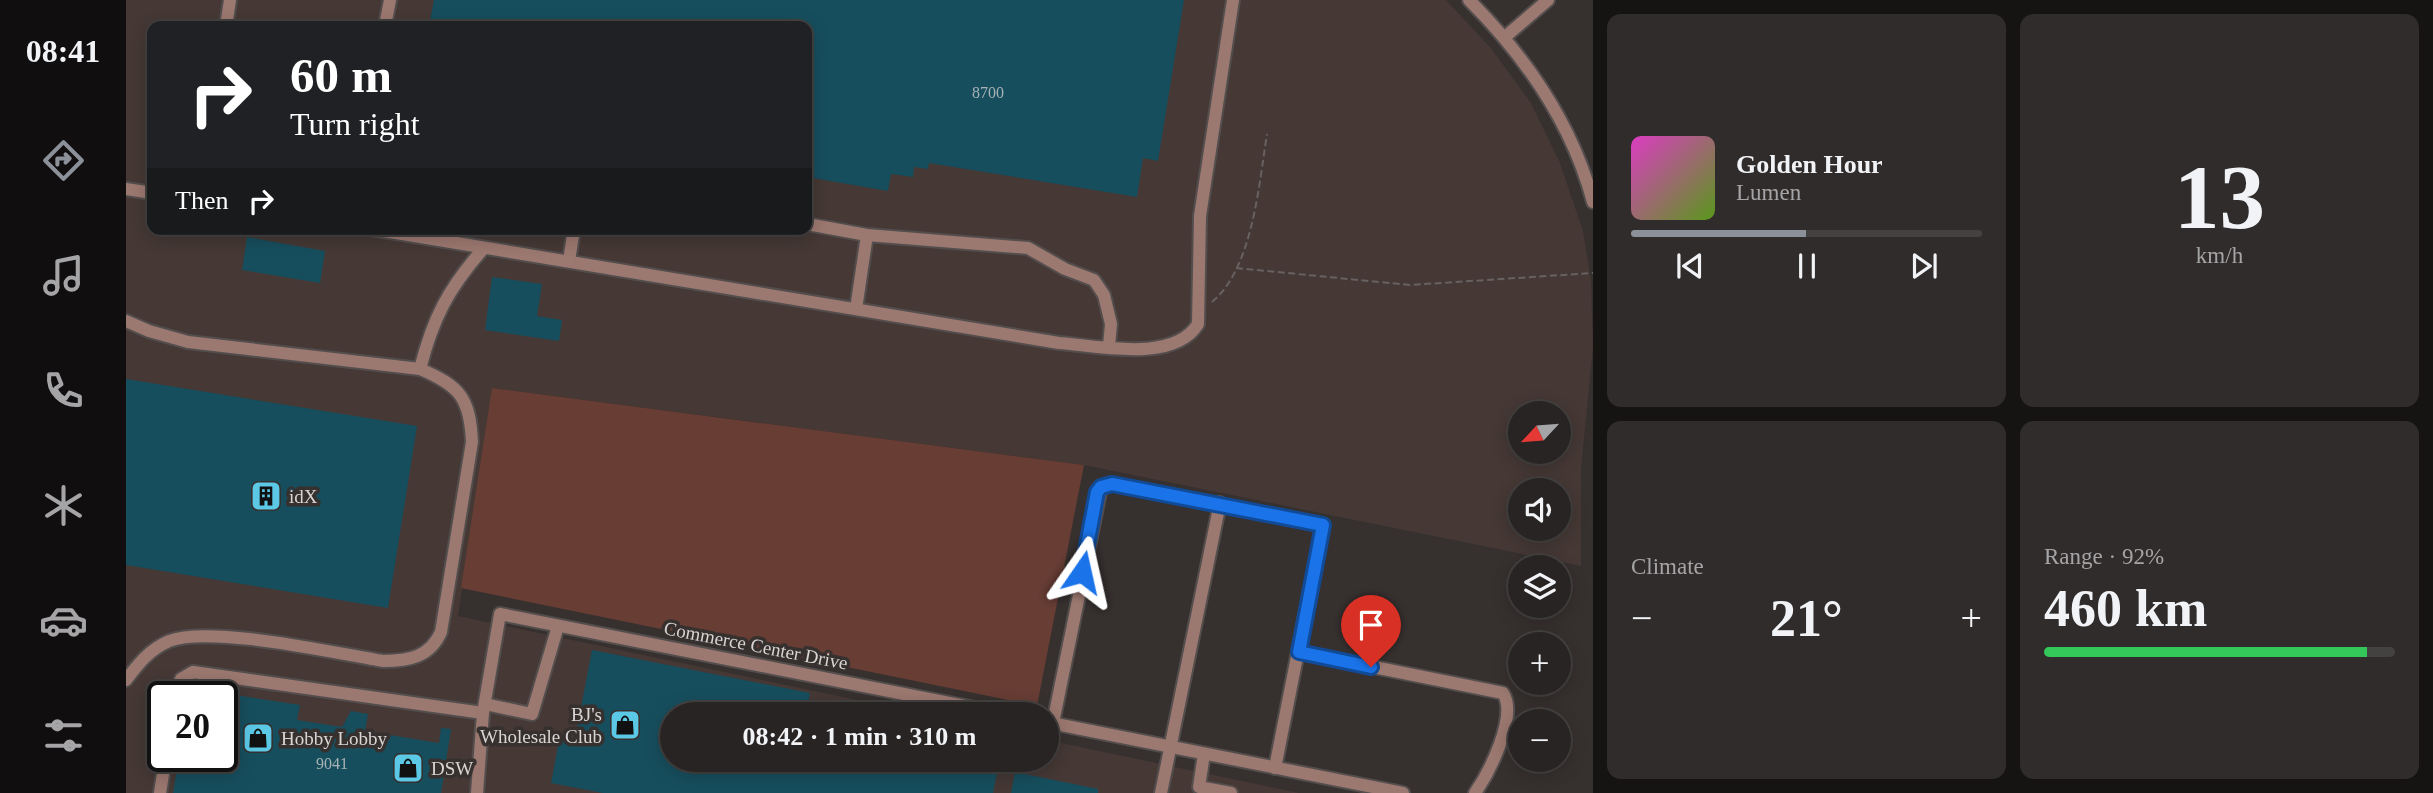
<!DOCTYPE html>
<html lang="en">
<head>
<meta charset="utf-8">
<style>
  :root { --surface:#282423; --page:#302c2b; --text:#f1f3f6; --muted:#a5a4a6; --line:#444141; --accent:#8c9099 }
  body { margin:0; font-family:"Times New Roman",serif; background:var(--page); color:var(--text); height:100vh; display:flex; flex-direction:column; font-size:26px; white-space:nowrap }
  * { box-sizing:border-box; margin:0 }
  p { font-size:23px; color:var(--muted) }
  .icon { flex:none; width:38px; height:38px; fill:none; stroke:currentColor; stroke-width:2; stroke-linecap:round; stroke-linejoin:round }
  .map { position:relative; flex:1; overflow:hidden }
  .drawer { display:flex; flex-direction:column; gap:14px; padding:14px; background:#161413; width:840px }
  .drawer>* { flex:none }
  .banner { position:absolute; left:21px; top:21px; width:665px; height:214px; border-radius:14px; box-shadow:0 4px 18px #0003,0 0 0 2px var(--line); background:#202124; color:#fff; overflow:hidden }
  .needle { width:46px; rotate:244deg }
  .buttons { position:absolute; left:1382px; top:401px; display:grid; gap:14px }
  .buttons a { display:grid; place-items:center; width:63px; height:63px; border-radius:50%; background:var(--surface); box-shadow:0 4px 18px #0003,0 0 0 2px var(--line); font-size:35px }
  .speed { position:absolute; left:21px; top:681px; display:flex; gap:14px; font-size:35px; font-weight:700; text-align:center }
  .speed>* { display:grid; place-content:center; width:91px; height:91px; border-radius:50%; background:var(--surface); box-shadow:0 4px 18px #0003,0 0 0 2px var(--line); line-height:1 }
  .speed .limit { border:4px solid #111; border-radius:10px; background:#fff; color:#111 }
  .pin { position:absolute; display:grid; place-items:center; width:60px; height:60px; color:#fff; margin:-72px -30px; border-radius:50% 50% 50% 0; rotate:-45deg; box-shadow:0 0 7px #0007 }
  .pin .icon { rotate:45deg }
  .me { position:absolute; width:77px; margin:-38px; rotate:11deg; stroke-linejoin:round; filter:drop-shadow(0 0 5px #0008) }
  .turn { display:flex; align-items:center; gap:24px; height:147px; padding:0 28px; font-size:32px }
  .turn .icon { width:91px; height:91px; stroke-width:2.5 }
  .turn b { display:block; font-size:49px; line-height:60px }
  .then { display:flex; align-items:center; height:66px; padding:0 28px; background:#0003; gap:14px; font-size:26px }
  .big { font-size:52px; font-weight:700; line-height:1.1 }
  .drawer .tile { flex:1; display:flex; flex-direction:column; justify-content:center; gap:10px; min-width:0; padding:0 24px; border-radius:14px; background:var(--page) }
  .drawer .dial { align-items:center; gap:0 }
  .dial b { font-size:91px; line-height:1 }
  .song { display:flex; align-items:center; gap:21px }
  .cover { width:84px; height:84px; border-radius:10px; background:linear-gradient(135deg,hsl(310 70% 55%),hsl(90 70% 35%)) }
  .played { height:7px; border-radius:4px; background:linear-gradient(90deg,var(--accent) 50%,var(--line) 50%) }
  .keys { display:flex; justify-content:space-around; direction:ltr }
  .heat { display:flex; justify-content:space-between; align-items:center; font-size:38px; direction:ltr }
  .charge { height:10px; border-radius:5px; background:linear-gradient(90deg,#34c759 92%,var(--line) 0) }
  .drawer .tiles { flex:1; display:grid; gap:14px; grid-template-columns:repeat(2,1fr) }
  .trip { position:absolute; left:534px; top:702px; width:399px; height:70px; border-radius:35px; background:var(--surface); box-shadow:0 4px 18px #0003,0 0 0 2px var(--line); font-weight:700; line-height:70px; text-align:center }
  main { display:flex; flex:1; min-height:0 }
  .dock { display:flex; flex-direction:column; width:126px; justify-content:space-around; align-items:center; background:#100e0e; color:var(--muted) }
  .dock .icon { width:49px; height:49px }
  .dock .on { color:var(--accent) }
  .dock b { font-size:32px; color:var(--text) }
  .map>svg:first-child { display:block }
  .built { fill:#453835; fill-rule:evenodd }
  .green { fill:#673d34 }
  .building { fill:#174e5d }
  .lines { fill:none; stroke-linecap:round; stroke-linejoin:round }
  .minor-casing { stroke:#534e4d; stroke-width:16 }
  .path { stroke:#676261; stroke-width:2; stroke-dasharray:7 3.5; stroke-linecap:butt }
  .minor { stroke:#9b7870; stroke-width:12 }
  .route-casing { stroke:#114b97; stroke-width:18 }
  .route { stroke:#1a73e8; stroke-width:12 }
  .labels { text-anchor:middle; stroke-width:7; stroke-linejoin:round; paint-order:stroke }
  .number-label { font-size:16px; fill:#a8b3b6 }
  .poi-label { font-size:19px; fill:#d9d5d4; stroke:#36302f; text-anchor:start }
  .street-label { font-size:19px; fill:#d9d5d4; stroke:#36302f }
</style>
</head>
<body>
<main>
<nav class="dock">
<b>08:41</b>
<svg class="icon on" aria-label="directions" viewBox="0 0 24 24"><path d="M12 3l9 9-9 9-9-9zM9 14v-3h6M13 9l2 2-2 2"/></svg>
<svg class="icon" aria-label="music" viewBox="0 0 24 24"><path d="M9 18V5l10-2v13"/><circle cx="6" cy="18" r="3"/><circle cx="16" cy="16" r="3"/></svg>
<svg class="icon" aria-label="phone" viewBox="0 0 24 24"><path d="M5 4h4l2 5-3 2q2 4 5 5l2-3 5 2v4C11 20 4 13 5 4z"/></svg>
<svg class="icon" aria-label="climate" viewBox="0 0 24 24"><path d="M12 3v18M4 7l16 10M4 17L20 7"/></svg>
<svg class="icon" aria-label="car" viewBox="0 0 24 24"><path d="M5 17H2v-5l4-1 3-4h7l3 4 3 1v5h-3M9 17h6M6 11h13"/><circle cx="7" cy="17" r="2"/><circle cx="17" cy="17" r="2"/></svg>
<svg class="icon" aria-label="filters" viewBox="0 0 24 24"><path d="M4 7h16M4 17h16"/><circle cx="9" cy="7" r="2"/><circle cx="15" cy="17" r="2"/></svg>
</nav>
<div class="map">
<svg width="1467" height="793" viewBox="0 0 1467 793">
  <rect width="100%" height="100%" fill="#36302f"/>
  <!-- built -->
  <path class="built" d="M 0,0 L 1320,0 L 1365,48 L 1405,103 L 1434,163 L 1457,231 L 1465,280 L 1467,347 L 1455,469 L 1455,566 L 958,465 L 367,388 L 332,616 L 798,714 L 546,714 L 546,760 L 920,760 L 921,740 L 1173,793 L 0,793 ZM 26,26 L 681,26 L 681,229 L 26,229 ZM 1395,413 L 1433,413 L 1433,452 L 1395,452 ZM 1395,490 L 1433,490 L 1433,528 L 1395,528 ZM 37,696 L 96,696 L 96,756 L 37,756 Z"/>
  <!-- green -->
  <path class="green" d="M 366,388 L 958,465 L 911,706 L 335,588 Z"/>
  <!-- building -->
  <g class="building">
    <path d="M 308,0 L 1058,0 L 1032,161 L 1017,158 L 1011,197 L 803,163 L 802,169 L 788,167 L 787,177 L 765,174 L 762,191 L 681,177 L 681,26 L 303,26 Z"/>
    <path d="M 121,237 L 199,251 L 194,283 L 116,270 Z"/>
    <path d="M 366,277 L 416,284 L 411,316 L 436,320 L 433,341 L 359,330 Z"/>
    <path d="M 0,379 L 291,426 L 262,608 L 0,565 Z"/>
    <path d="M 466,650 L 684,693 L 680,714 L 546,714 L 546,760 L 831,760 L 872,768 L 867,793 L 477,793 L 425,783 L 434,736 L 449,739 Z"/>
    <path d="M 96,693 L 174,705 L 171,720 L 216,727 L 225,711 L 242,714 L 239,731 L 313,743 L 315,728 L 325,729 L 315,793 L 47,793 L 53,756 L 96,756 Z"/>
    <path d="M 889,772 L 972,789 L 972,793 L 885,793 Z"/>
  </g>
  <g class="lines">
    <!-- minor casing -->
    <g class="minor-casing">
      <g id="minor">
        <path d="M 1343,0 C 1400,57 1446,123 1467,202"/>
        <path d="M 100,26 L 104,0"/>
        <path d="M 259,26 L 264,0"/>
        <path d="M 1379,37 L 1422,0"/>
        <path d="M 0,189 L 26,193"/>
        <path d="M 681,224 L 741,235 L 902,248 L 939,269 L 968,280 L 978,295 L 985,324 L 983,346"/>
        <path d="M 246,229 L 933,343 C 973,346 1048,363 1072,324 L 1074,216 L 1107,0"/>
        <path d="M 443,261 L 448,229"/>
        <path d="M 730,309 L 741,235"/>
        <path d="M 0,321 L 23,331 L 62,342 L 294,369 C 334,386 344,398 346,442 L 315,632 C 304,657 283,661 257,661 C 208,653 85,625 43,641 C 23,650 13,663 0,680"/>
        <path d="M 294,369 C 307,318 322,289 357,249"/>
        <path d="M 1173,652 L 1377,693 C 1392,716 1363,773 1349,793"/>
        <path d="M 49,696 L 55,679 L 67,672 L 357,713"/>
        <path d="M 359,704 L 406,714 L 432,626"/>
        <path d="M 920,722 L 1277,793"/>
        <path d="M 927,723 L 975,487 L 986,484 L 1197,525 L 1149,768"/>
        <path d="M 1078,754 L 1073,787 L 1105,793"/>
        <path d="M 34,793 L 40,756"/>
        <path d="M 351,793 L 357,713 L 374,614 L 879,714"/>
        <path d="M 1035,793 L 1094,503"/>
      </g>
    </g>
    <!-- path -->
    <g class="path">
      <path d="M 1110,268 L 1284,285 L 1467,273"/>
      <path d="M 1086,302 C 1127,268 1133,183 1141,134"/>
    </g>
    <!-- minor -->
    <use href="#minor" class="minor"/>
  </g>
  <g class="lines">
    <!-- route casing -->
    <g class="route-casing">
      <path id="route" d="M 956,572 L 971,492 L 975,487 L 986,484 L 1197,525 L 1173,652 L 1245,667"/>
    </g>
    <!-- route -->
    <use href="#route" class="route"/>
  </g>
  <!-- icons -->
  <defs>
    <g id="building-square" transform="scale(1.575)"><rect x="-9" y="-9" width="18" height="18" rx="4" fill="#5bc8e6" stroke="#36302f"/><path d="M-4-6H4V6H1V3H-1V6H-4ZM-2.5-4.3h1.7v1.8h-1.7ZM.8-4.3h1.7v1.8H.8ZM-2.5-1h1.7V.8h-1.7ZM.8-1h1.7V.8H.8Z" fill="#111"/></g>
    <g id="shop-square" transform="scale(1.575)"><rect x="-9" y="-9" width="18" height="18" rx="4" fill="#5bc8e6" stroke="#36302f"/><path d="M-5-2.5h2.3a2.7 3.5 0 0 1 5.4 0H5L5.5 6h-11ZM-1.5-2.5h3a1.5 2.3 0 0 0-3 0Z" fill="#111"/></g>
  </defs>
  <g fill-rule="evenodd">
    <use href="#building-square" x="140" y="496"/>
    <use href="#shop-square" x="499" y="725"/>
    <use href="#shop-square" x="132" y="738"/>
    <use href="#shop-square" x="282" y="768"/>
  </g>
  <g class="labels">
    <!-- number labels -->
    <g class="number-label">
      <text x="862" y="98">8700</text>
      <text x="206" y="769">9041</text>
    </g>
    <!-- poi labels -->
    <g class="poi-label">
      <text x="163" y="503">idX</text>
      <text x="476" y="721" text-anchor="end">BJ's<tspan x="476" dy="22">Wholesale Club</tspan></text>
      <text x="155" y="745">Hobby Lobby</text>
      <text x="305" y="775">DSW</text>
    </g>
    <!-- street labels -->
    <g class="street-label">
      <text transform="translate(630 645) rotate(11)" y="7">Commerce Center Drive</text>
    </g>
  </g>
</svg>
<div class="buttons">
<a><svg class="needle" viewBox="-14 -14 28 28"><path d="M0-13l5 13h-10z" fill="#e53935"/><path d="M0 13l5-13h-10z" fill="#a5a4a6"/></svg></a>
<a><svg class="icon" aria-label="sound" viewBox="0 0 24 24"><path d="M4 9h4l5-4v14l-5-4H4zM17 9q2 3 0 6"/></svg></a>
<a><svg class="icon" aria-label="layers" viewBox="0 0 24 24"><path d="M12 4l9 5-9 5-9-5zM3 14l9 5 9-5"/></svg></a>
<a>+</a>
<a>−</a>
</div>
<div class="speed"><div class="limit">20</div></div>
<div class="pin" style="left:1245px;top:667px;background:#d93025"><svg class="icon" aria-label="arrive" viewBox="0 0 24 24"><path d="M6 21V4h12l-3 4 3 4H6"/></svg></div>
<svg class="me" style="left:956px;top:572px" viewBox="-20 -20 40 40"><path d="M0-17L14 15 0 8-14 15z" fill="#1a73e8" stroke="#fff" stroke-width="4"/></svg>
<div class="trip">08:42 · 1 min · 310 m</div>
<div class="banner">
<div class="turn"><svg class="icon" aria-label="right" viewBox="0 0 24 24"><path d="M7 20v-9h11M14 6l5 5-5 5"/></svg><div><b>60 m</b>Turn right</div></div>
<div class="then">Then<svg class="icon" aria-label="right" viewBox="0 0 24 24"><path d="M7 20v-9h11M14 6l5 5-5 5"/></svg></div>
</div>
</div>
<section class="drawer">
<div class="tiles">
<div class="tile">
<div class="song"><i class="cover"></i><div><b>Golden Hour</b><p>Lumen</p></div></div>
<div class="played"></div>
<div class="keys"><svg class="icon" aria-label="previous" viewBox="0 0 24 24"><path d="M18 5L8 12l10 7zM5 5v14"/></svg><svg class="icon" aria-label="pause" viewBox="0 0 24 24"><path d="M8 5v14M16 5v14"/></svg><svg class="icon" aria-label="next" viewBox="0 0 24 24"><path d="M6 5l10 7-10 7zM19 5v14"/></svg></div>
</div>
<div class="tile dial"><b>13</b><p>km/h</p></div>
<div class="tile"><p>Climate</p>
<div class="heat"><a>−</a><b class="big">21°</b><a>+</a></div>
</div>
<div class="tile"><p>Range · 92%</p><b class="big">460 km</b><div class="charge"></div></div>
</div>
</section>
</main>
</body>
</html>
